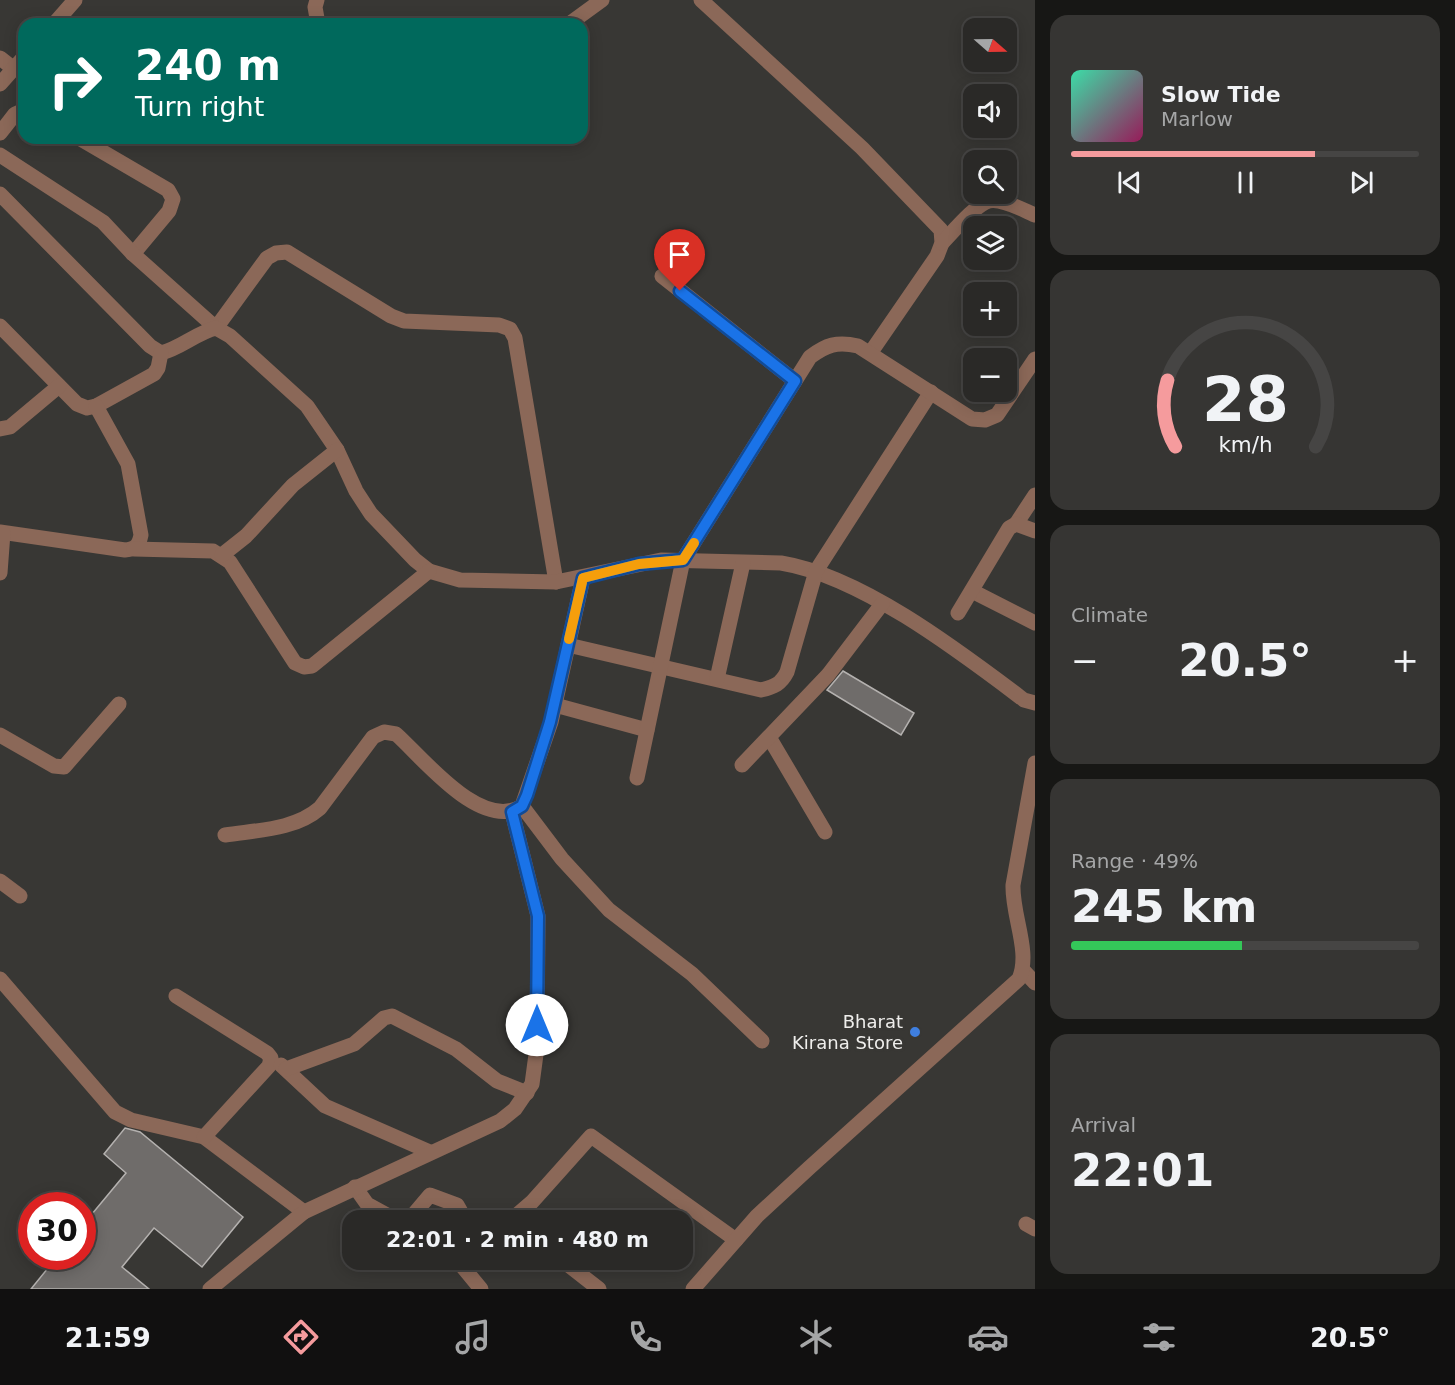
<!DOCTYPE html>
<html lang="en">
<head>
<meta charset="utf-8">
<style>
  :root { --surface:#2a2927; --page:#363533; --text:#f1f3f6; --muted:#a5a6a7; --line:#464544; --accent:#f59b9d }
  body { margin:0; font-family:"DejaVu Sans",sans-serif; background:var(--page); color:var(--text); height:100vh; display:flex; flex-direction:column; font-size:22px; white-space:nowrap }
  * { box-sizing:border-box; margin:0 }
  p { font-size:20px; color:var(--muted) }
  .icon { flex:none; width:33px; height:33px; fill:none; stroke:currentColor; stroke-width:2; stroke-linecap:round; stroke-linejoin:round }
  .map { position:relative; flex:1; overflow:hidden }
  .details { display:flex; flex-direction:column; gap:15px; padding:15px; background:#171715; width:420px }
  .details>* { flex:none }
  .hud { position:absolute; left:18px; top:18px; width:570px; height:126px; border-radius:18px; box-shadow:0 3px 15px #0003,0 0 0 2px var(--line); background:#00695c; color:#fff; overflow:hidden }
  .needle { width:39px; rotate:110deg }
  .buttons { position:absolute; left:963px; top:18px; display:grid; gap:12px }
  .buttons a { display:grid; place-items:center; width:54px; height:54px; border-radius:12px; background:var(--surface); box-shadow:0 3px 15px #0003,0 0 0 2px var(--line); font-size:30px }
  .speed { position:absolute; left:18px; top:1192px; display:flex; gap:12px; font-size:30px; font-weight:700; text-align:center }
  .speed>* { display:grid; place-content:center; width:78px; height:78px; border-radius:50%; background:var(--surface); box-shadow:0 3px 15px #0003,0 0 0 2px var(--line); line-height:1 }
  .speed .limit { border:9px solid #d22; background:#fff; color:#111 }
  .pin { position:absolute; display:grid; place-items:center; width:51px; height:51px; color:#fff; margin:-62px -26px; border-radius:50% 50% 50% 0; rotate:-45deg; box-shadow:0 0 6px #0007 }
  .pin .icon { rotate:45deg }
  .me { position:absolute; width:66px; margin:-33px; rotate:0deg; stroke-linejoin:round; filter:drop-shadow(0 0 4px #0008) }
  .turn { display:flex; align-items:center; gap:21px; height:126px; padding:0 18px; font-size:27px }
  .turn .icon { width:78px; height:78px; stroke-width:2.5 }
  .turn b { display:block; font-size:42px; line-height:51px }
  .big { font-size:45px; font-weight:600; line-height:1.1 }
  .details .widget { flex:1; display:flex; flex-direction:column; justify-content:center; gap:9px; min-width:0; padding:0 21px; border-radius:18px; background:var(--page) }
  .details .dial { align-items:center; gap:0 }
  .dial svg { height:156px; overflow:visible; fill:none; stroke:var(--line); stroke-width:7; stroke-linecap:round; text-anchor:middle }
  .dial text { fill:var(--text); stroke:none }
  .song { display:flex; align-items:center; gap:18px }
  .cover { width:72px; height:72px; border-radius:9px; background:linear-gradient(135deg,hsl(160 70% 55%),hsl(330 70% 35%)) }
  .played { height:6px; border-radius:3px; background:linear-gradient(90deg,var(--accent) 70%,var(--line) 70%) }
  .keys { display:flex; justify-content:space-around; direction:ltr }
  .heat { display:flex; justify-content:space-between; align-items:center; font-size:33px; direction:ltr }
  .charge { height:9px; border-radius:4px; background:linear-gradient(90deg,#34c759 49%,var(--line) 0) }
  .trip { position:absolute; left:342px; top:1210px; width:351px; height:60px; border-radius:18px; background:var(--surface); box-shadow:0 3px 15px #0003,0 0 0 2px var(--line); font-weight:600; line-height:60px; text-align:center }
  .tab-bar { display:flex; height:96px; justify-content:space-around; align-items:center; background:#111010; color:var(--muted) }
  .tab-bar .icon { width:42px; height:42px }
  .tab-bar .on { color:var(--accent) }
  .tab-bar b { font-size:27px; color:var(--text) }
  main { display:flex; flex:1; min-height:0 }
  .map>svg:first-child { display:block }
  .building { fill:#6f6c6a; stroke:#b4b1af; stroke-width:1.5 }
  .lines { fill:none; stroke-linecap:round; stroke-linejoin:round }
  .minor { stroke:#8b6858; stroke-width:15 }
  .route-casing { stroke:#114b97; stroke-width:15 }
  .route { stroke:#1a73e8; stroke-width:10 }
  .slow { stroke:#f59e0b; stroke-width:10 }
  .shop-dot { fill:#3f7fe0; stroke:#383734; stroke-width:2 }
  .labels { text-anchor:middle; stroke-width:6; stroke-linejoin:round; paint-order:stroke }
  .poi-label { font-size:18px; fill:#efeeec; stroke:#383734; text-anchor:end }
</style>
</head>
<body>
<main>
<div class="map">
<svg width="1035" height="1289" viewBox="0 0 1035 1289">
  <rect width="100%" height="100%" fill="#383734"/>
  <!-- building -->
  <g class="building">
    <path d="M 843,671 L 914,713 L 901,735 L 827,690 Z"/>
    <path d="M 125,1128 L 140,1132 L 243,1217 L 202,1267 L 154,1228 L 122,1267 L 149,1289 L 31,1289 L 57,1257 L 82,1257 L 82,1226 L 126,1173 L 104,1154 Z"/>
  </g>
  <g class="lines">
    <!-- minor -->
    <g class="minor">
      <path d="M 317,0 L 315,7 L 318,24"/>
      <path d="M 701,0 L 862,148 L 941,230 L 942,243 L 937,256 L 871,352"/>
      <path d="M 54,24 L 75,0"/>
      <path d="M 569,24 L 602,0"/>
      <path d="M 0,58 L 14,69"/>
      <path d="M 0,84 L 24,57"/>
      <path d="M 0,133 L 15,114 L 24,110"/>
      <path d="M 79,138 L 168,190 L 173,199 L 169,211 L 133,254"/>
      <path d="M 0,155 L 103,222 L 133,254 L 216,328 L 267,258 L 276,253 L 287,252 L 391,316 L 404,321 L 499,325 L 510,329 L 515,338 L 556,582"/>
      <path d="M 0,194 L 150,346 L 161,353 C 181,348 196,333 216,328 L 230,336 L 307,406 L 337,450 L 356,491 L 371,514 L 415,560 L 429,571 L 460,580 L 556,582 L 661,560 L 781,563 C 861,576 959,651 1024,700 L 1035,703"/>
      <path d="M 942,243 C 952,233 976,204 989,201 C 1002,198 1023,210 1035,215"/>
      <path d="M 662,276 L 795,381"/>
      <path d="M 0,326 L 77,404 L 87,408 L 96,406 L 154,374 L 158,368 L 161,353"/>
      <path d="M 0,429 L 10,427 L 59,386"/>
      <path d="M 1016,524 L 1035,495"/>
      <path d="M 0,532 L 125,550 C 136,549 139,545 141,535 L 128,464 L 96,406"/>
      <path d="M 134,549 L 213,551 L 230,562 L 295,663 L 304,667 L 312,666 L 429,571"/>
      <path d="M 222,555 L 246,536 L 293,485 L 337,450"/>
      <path d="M 0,573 L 3,533"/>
      <path d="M 972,591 L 1035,623"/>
      <path d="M 958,613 L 1009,528 L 1016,524 L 1035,531"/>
      <path d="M 568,645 L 761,690 C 774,687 781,684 787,672 L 816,571 L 931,392"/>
      <path d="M 717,679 L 743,563"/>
      <path d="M 555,705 L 647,730"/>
      <path d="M 0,735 L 54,766 L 64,767 L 119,704"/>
      <path d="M 769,737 L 825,832"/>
      <path d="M 742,765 L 828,675 L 882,604"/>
      <path d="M 637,778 L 683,560 L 810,357 C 826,345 837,341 858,346 L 972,419 L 985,420 L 997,415 L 1035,359"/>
      <path d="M 522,806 L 562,859 L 609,910 L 692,974 L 762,1041"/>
      <path d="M 225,835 C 257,830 295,830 320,808 L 373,737 L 384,732 L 396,734 C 423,758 481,832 522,806 L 551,722 L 583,578"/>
      <path d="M 0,881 L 20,896"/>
      <path d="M 1023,970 L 1035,983"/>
      <path d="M 0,979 L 115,1112 L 131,1120 L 204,1137 L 304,1212"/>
      <path d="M 176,996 L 267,1053 L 271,1058 L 269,1066 L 204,1137"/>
      <path d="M 281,1065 L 325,1106 L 430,1152"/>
      <path d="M 286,1069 L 354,1044 L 384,1018 L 392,1016 L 456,1049 L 497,1081 L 527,1093"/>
      <path d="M 355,1187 L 367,1204 L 398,1221"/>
      <path d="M 408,1221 L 430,1195 L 457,1205 L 466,1221"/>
      <path d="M 510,1221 L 532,1202 L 591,1136 L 736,1240"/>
      <path d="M 1026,1224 L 1035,1229"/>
      <path d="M 468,1260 L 462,1266 L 481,1289"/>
      <path d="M 562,1260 L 599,1289"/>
      <path d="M 210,1289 L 304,1212 L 500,1121 L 515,1109 L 532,1084 L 537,1047 L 538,916 L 512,812"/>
      <path d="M 693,1289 L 757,1216 L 809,1168 L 1019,979 C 1031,952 1012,916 1013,885 L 1035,763"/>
    </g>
  </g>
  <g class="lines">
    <!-- route casing -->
    <g class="route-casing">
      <path id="route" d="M 537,1025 L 538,916 L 512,812 L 522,806 L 527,795 L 550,722 L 583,578 L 639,564 L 683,560 L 795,381 L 680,291"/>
    </g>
    <!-- route -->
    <use href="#route" class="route"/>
    <!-- slow -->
    <path class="slow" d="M 569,639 L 583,578 L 639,564 L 683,560 L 694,543"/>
  </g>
  <!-- markers -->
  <circle class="shop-dot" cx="915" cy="1032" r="6"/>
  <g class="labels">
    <!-- poi labels -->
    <g class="poi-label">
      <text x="903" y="1028">Bharat<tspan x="903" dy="21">Kirana Store</tspan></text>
    </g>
  </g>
</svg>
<div class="buttons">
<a><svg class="needle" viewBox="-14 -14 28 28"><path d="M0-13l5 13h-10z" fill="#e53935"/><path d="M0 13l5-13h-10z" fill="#a5a6a7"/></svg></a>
<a><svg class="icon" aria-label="sound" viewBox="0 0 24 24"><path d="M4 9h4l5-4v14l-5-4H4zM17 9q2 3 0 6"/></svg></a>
<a><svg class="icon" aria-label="search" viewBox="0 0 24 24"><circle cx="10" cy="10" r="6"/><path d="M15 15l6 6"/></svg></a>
<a><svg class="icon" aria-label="layers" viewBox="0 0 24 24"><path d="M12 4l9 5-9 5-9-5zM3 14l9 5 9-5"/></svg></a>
<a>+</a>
<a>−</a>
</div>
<div class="speed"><div class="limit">30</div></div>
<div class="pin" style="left:680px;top:291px;background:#d93025"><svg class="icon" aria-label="arrive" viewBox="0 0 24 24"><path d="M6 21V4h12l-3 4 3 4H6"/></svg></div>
<svg class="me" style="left:537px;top:1025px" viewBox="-20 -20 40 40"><circle r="19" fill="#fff"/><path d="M0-13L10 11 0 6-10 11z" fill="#1a73e8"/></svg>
<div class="trip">22:01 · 2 min · 480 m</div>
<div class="hud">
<div class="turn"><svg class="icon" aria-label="right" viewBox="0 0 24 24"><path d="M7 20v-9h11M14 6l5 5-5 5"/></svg><div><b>240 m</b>Turn right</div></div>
</div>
</div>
<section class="details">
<div class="widget">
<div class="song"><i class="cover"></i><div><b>Slow Tide</b><p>Marlow</p></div></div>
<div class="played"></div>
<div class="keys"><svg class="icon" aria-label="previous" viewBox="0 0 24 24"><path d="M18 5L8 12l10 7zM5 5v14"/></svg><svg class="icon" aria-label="pause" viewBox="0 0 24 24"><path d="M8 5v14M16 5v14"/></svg><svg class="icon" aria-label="next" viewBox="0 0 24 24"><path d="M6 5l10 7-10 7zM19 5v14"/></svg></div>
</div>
<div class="widget dial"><svg viewBox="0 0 100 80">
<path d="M14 69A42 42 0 1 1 86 69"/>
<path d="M14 69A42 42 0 0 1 10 35" stroke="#f59b9d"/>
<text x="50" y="56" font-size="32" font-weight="700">28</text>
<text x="50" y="72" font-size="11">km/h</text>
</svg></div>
<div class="widget"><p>Climate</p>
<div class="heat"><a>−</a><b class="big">20.5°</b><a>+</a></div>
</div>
<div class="widget"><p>Range · 49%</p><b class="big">245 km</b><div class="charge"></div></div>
<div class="widget"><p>Arrival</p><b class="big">22:01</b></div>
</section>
</main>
<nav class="tab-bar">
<b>21:59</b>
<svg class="icon on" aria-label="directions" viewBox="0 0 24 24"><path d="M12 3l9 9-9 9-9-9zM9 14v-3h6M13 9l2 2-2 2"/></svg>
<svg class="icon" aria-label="music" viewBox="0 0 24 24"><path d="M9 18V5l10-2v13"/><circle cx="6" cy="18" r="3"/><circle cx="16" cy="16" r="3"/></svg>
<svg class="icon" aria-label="phone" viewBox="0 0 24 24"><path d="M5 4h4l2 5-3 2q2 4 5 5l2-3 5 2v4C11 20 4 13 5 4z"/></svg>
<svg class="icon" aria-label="climate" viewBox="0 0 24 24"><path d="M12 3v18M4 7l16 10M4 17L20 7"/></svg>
<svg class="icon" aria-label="car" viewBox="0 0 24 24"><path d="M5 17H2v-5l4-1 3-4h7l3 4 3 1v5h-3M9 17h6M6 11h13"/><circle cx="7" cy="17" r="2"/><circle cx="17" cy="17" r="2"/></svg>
<svg class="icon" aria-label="filters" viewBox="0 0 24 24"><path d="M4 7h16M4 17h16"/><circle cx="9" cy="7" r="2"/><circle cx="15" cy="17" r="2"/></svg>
<b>20.5°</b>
</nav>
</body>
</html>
